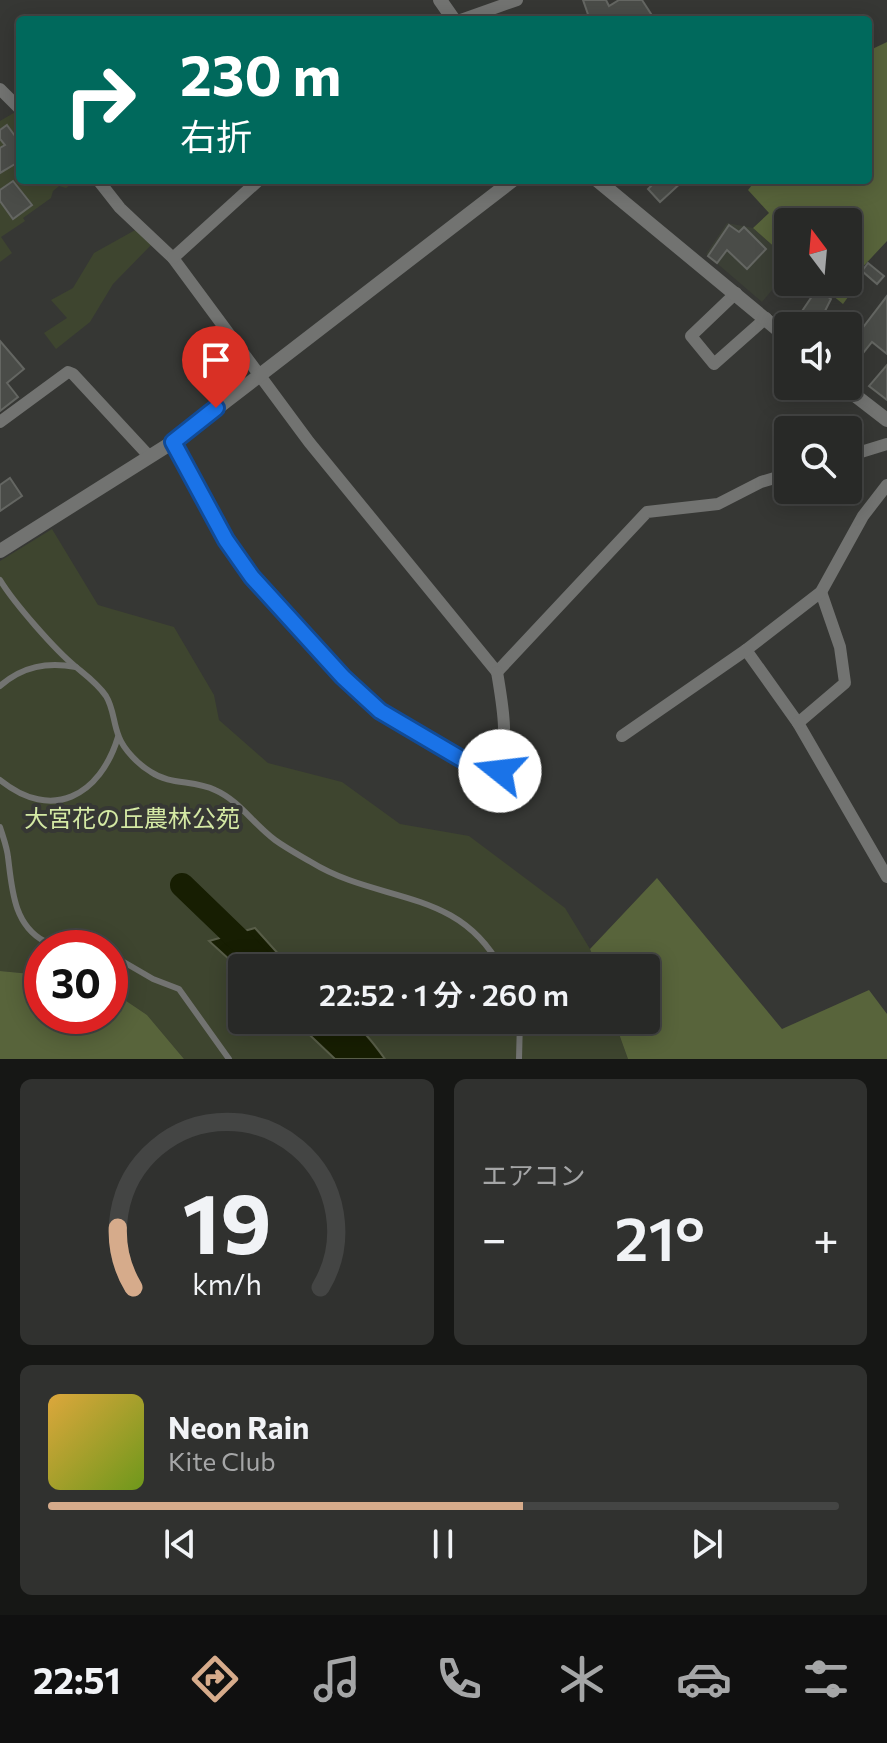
<!DOCTYPE html>
<html lang="ja">
<head>
<meta charset="utf-8">
<style>
  :root { --surface:#282927; --page:#30312f; --text:#f1f3f6; --muted:#a5a6a7; --line:#444544; --accent:#d6ab8b }
  body { margin:0; font-family:Commissioner,"Noto Sans JP",sans-serif; background:var(--page); color:var(--text); height:100vh; display:flex; flex-direction:column; font-size:30px; white-space:nowrap }
  * { box-sizing:border-box; margin:0 }
  p { font-size:26px; color:var(--muted) }
  .icon { flex:none; width:44px; height:44px; fill:none; stroke:currentColor; stroke-width:2; stroke-linecap:round; stroke-linejoin:round }
  .map { position:relative; height:1059px; overflow:hidden }
  .details { display:flex; flex-direction:column; gap:20px; padding:20px; background:#161715; flex:1 }
  .details>* { flex:none }
  .guide { position:absolute; left:16px; top:16px; width:856px; height:168px; border-radius:8px; box-shadow:0 4px 20px #0003,0 0 0 2px var(--line); background:#00695c; color:#fff; overflow:hidden }
  .needle { width:52px; rotate:344deg }
  .fabs { position:absolute; left:774px; top:208px; display:grid; gap:16px }
  .fabs a { display:grid; place-items:center; width:88px; height:88px; border-radius:8px; background:var(--surface); box-shadow:0 4px 20px #0003,0 0 0 2px var(--line); font-size:40px }
  .speed { position:absolute; left:24px; top:930px; display:flex; gap:16px; font-size:40px; font-weight:700; text-align:center }
  .speed>* { display:grid; place-content:center; width:104px; height:104px; border-radius:50%; background:var(--surface); box-shadow:0 4px 20px #0003,0 0 0 2px var(--line); line-height:1 }
  .speed .limit { border:12px solid #d22; background:#fff; color:#111 }
  .pin { position:absolute; display:grid; place-items:center; width:68px; height:68px; color:#fff; margin:-82px -34px; border-radius:50% 50% 50% 0; rotate:-45deg; box-shadow:0 0 8px #0007 }
  .pin .icon { rotate:45deg }
  .me { position:absolute; width:88px; margin:-44px; rotate:286deg; stroke-linejoin:round; filter:drop-shadow(0 0 6px #0008) }
  .turn { display:flex; align-items:center; gap:28px; height:168px; padding:0 32px; font-size:36px }
  .turn .icon { width:104px; height:104px; stroke-width:2.5 }
  .turn b { display:block; font-size:56px; line-height:68px }
  .big { font-size:60px; font-weight:600; line-height:1.1 }
  .details .widget { flex:1; display:flex; flex-direction:column; justify-content:center; gap:12px; min-width:0; padding:0 28px; border-radius:12px; background:var(--page) }
  .details .dial { align-items:center; gap:0 }
  .dial svg { height:208px; overflow:visible; fill:none; stroke:var(--line); stroke-width:7; stroke-linecap:round; text-anchor:middle }
  .dial text { fill:var(--text); stroke:none }
  .song { display:flex; align-items:center; gap:24px }
  .cover { width:96px; height:96px; border-radius:12px; background:linear-gradient(135deg,hsl(40 70% 55%),hsl(80 70% 35%)) }
  .played { height:8px; border-radius:4px; background:linear-gradient(90deg,var(--accent) 60%,var(--line) 60%) }
  .keys { display:flex; justify-content:space-around; direction:ltr }
  .heat { display:flex; justify-content:space-between; align-items:center; font-size:44px; direction:ltr }
  .details .tiles { flex:1; display:grid; gap:20px; grid-template-columns:1fr 1fr }
  .widget:last-child { grid-column:span 2 }
  .trip { position:absolute; left:228px; top:954px; width:432px; height:80px; border-radius:8px; background:var(--surface); box-shadow:0 4px 20px #0003,0 0 0 2px var(--line); font-weight:600; line-height:80px; text-align:center }
  .dock { display:flex; height:128px; justify-content:space-around; align-items:center; background:#101010; color:var(--muted) }
  .dock .icon { width:56px; height:56px }
  .dock .on { color:var(--accent) }
  .dock b { font-size:36px; color:var(--text) }
  .map>svg:first-child { display:block }
  .built { fill:#3b3f35 }
  .green { fill:#3e452f }
  .forest { fill:#58643b }
  .water { fill:#171e02; stroke:#585d48; stroke-width:2 }
  .lines { fill:none; stroke-linecap:round; stroke-linejoin:round }
  .river { stroke:#171e02; stroke-width:24 }
  .building { fill:#4a4c48; stroke:#646662; stroke-width:2 }
  .service { stroke:#727371; stroke-width:6 }
  .minor { stroke:#727371; stroke-width:12 }
  .tertiary { stroke:#727371; stroke-width:14 }
  .route-casing { stroke:#114b97; stroke-width:20 }
  .route { stroke:#1a73e8; stroke-width:14 }
  .labels { text-anchor:middle; stroke-width:8; stroke-linejoin:round; paint-order:stroke }
  .park-label { font-size:24px; fill:#d4e9a4; stroke:#363734 }
</style>
</head>
<body>
<div class="map">
<svg width="887" height="1059" viewBox="0 0 887 1059">
  <rect width="100%" height="100%" fill="#363734"/>
  <!-- built -->
  <path class="built" d="M 727,223 L 753,228 L 788,259 L 788,271 L 762,302 L 706,254 Z"/>
  <!-- green -->
  <g class="green">
    <path d="M 17,111 L 20,114 L 20,180 L 77,180 L 66,188 L 59,186 L 53,191 L 51,198 L 23,218 L 25,221 L 1,237 L 12,253 L 0,262 L 0,121 Z"/>
    <path d="M 137,229 L 152,244 L 113,284 L 90,322 L 56,349 L 44,333 L 67,318 L 51,300 L 73,288 L 94,253 Z"/>
    <path d="M 52,529 L 98,605 L 174,627 L 214,695 L 219,720 L 268,763 L 342,782 L 400,824 L 469,836 L 565,908 L 590,949 L 597,968 L 242,968 L 242,1020 L 614,1020 L 628,1059 L 184,1059 L 147,1015 L 110,990 L 110,948 L 42,948 L 42,975 L 0,971 L 0,561 Z"/>
  </g>
  <!-- forest -->
  <g class="forest">
    <path d="M 887,42 L 887,241 L 859,271 L 864,275 L 843,304 L 816,282 L 848,282 L 848,222 L 788,222 L 788,259 L 753,228 L 769,213 L 748,190 L 756,180 L 868,180 L 868,51 Z"/>
    <path d="M 657,878 L 782,1029 L 869,990 L 887,1014 L 887,1059 L 628,1059 L 614,1020 L 646,1020 L 646,968 L 597,968 L 590,949 Z"/>
    <path d="M 0,971 L 42,975 L 42,1016 L 110,1016 L 110,990 L 147,1015 L 184,1059 L 0,1059 Z"/>
  </g>
  <!-- water -->
  <g class="water">
    <path d="M 255,928 L 291,968 L 242,968 L 242,971 L 209,941 Z"/>
    <path d="M 294,1020 C 349,1020 351,1012 385,1059 L 335,1059 Z"/>
  </g>
  <g class="lines">
    <!-- river -->
    <path class="river" d="M 182,885 L 268,968"/>
  </g>
  <!-- building -->
  <g class="building">
    <path d="M 583,0 L 606,0 L 609,6 L 619,0 L 642,0 L 655,20 L 590,20 Z"/>
    <path d="M 7,125 L 20,143 L 20,161 L 0,173 L 0,148 L 5,145 L 0,139 L 0,130 Z"/>
    <path d="M 657,180 L 684,180 L 660,202 L 648,189 Z"/>
    <path d="M 13,181 L 32,205 L 13,219 L 0,201 L 0,190 Z"/>
    <path d="M 729,225 L 739,232 L 744,227 L 766,249 L 747,269 L 727,250 L 717,263 L 708,256 Z"/>
    <path d="M 868,263 L 884,276 L 877,284 L 862,271 Z"/>
    <path d="M 817,289 L 831,299 L 825,311 L 815,326 L 792,326 Z"/>
    <path d="M 887,296 L 887,354 L 872,342 L 848,372 L 848,347 Z"/>
    <path d="M 0,341 L 24,369 L 7,383 L 18,397 L 0,411 Z"/>
    <path d="M 887,365 L 887,400 L 869,386 Z"/>
    <path d="M 10,478 L 22,496 L 0,511 L 0,485 Z"/>
  </g>
  <g class="lines">
    <!-- service -->
    <g class="service">
      <path d="M 0,580 C 14,603 55,650 76,667 C 87,676 98,684 106,696 C 114,709 113,723 119,737 C 124,750 139,765 151,772 C 170,785 194,780 215,790 C 240,801 253,824 275,840 C 286,848 299,855 311,862 C 379,904 458,887 501,968"/>
      <path d="M 0,686 C 23,666 47,662 76,667"/>
      <path d="M 0,780 C 52,822 100,796 118,737"/>
      <path d="M 0,827 C 3,837 7,847 8,857 C 12,888 13,924 44,941 C 55,947 69,946 81,948"/>
      <path d="M 110,954 L 153,979 L 179,989 L 229,1059"/>
      <path d="M 519,1059 L 520,1020"/>
    </g>
    <!-- minor -->
    <g class="minor">
      <path d="M 461,20 L 517,0"/>
      <path d="M 0,89 L 20,109"/>
      <path d="M 98,180 L 120,208 L 173,258 L 309,442 L 497,672 L 647,512 L 718,504 L 761,482 L 788,474"/>
      <path d="M 173,258 L 259,180"/>
      <path d="M 736,293 L 691,336 L 714,364 L 766,318"/>
      <path d="M 0,422 L 68,372 L 73,374 L 149,456"/>
      <path d="M 173,442 L 226,540 L 252,577 L 343,677 L 380,711 L 487,774 L 500,771 C 508,737 503,707 497,672"/>
      <path d="M 848,456 L 887,444"/>
      <path d="M 746,650 L 798,723 L 887,877"/>
      <path d="M 798,723 L 845,683 L 840,647 L 821,592"/>
      <path d="M 622,736 L 746,650 L 821,592 L 863,516 L 887,485"/>
    </g>
    <!-- tertiary -->
    <g class="tertiary">
      <path d="M 440,0 L 454,20"/>
      <path d="M 597,180 L 788,338"/>
      <path d="M 843,386 L 887,420"/>
      <path d="M 0,551 L 173,442 L 513,180"/>
    </g>
  </g>
  <g class="lines">
    <!-- route casing -->
    <g class="route-casing">
      <path id="route" d="M 216,408 L 173,442 L 226,540 L 252,577 L 343,677 L 380,711 L 487,774 L 500,771"/>
    </g>
    <!-- route -->
    <use href="#route" class="route"/>
  </g>
  <g class="labels">
    <!-- park labels -->
    <g class="park-label">
      <text x="132" y="827">大宮花の丘農林公苑</text>
    </g>
  </g>
</svg>
<div class="fabs">
<a><svg class="needle" viewBox="-14 -14 28 28"><path d="M0-13l5 13h-10z" fill="#e53935"/><path d="M0 13l5-13h-10z" fill="#a5a6a7"/></svg></a>
<a><svg class="icon" aria-label="sound" viewBox="0 0 24 24"><path d="M4 9h4l5-4v14l-5-4H4zM17 9q2 3 0 6"/></svg></a>
<a><svg class="icon" aria-label="search" viewBox="0 0 24 24"><circle cx="10" cy="10" r="6"/><path d="M15 15l6 6"/></svg></a>
</div>
<div class="speed"><div class="limit">30</div></div>
<div class="pin" style="left:216px;top:408px;background:#d93025"><svg class="icon" aria-label="arrive" viewBox="0 0 24 24"><path d="M6 21V4h12l-3 4 3 4H6"/></svg></div>
<svg class="me" style="left:500px;top:771px" viewBox="-20 -20 40 40"><circle r="19" fill="#fff"/><path d="M0-13L10 11 0 6-10 11z" fill="#1a73e8"/></svg>
<div class="trip">22:52 · 1 分 · 260 m</div>
<div class="guide">
<div class="turn"><svg class="icon" aria-label="right" viewBox="0 0 24 24"><path d="M7 20v-9h11M14 6l5 5-5 5"/></svg><div><b>230 m</b>右折</div></div>
</div>
</div>
<section class="details">
<div class="tiles">
<div class="widget dial"><svg viewBox="0 0 100 80">
<path d="M14 69A42 42 0 1 1 86 69"/>
<path d="M14 69A42 42 0 0 1 8 46" stroke="#d6ab8b"/>
<text x="50" y="56" font-size="32" font-weight="700">19</text>
<text x="50" y="72" font-size="11">km/h</text>
</svg></div>
<div class="widget"><p>エアコン</p>
<div class="heat"><a>−</a><b class="big">21°</b><a>+</a></div>
</div>
<div class="widget">
<div class="song"><i class="cover"></i><div><b>Neon Rain</b><p>Kite Club</p></div></div>
<div class="played"></div>
<div class="keys"><svg class="icon" aria-label="previous" viewBox="0 0 24 24"><path d="M18 5L8 12l10 7zM5 5v14"/></svg><svg class="icon" aria-label="pause" viewBox="0 0 24 24"><path d="M8 5v14M16 5v14"/></svg><svg class="icon" aria-label="next" viewBox="0 0 24 24"><path d="M6 5l10 7-10 7zM19 5v14"/></svg></div>
</div>
</div>
</section>
<nav class="dock">
<b>22:51</b>
<svg class="icon on" aria-label="directions" viewBox="0 0 24 24"><path d="M12 3l9 9-9 9-9-9zM9 14v-3h6M13 9l2 2-2 2"/></svg>
<svg class="icon" aria-label="music" viewBox="0 0 24 24"><path d="M9 18V5l10-2v13"/><circle cx="6" cy="18" r="3"/><circle cx="16" cy="16" r="3"/></svg>
<svg class="icon" aria-label="phone" viewBox="0 0 24 24"><path d="M5 4h4l2 5-3 2q2 4 5 5l2-3 5 2v4C11 20 4 13 5 4z"/></svg>
<svg class="icon" aria-label="climate" viewBox="0 0 24 24"><path d="M12 3v18M4 7l16 10M4 17L20 7"/></svg>
<svg class="icon" aria-label="car" viewBox="0 0 24 24"><path d="M5 17H2v-5l4-1 3-4h7l3 4 3 1v5h-3M9 17h6M6 11h13"/><circle cx="7" cy="17" r="2"/><circle cx="17" cy="17" r="2"/></svg>
<svg class="icon" aria-label="filters" viewBox="0 0 24 24"><path d="M4 7h16M4 17h16"/><circle cx="9" cy="7" r="2"/><circle cx="15" cy="17" r="2"/></svg>
</nav>
</body>
</html>
